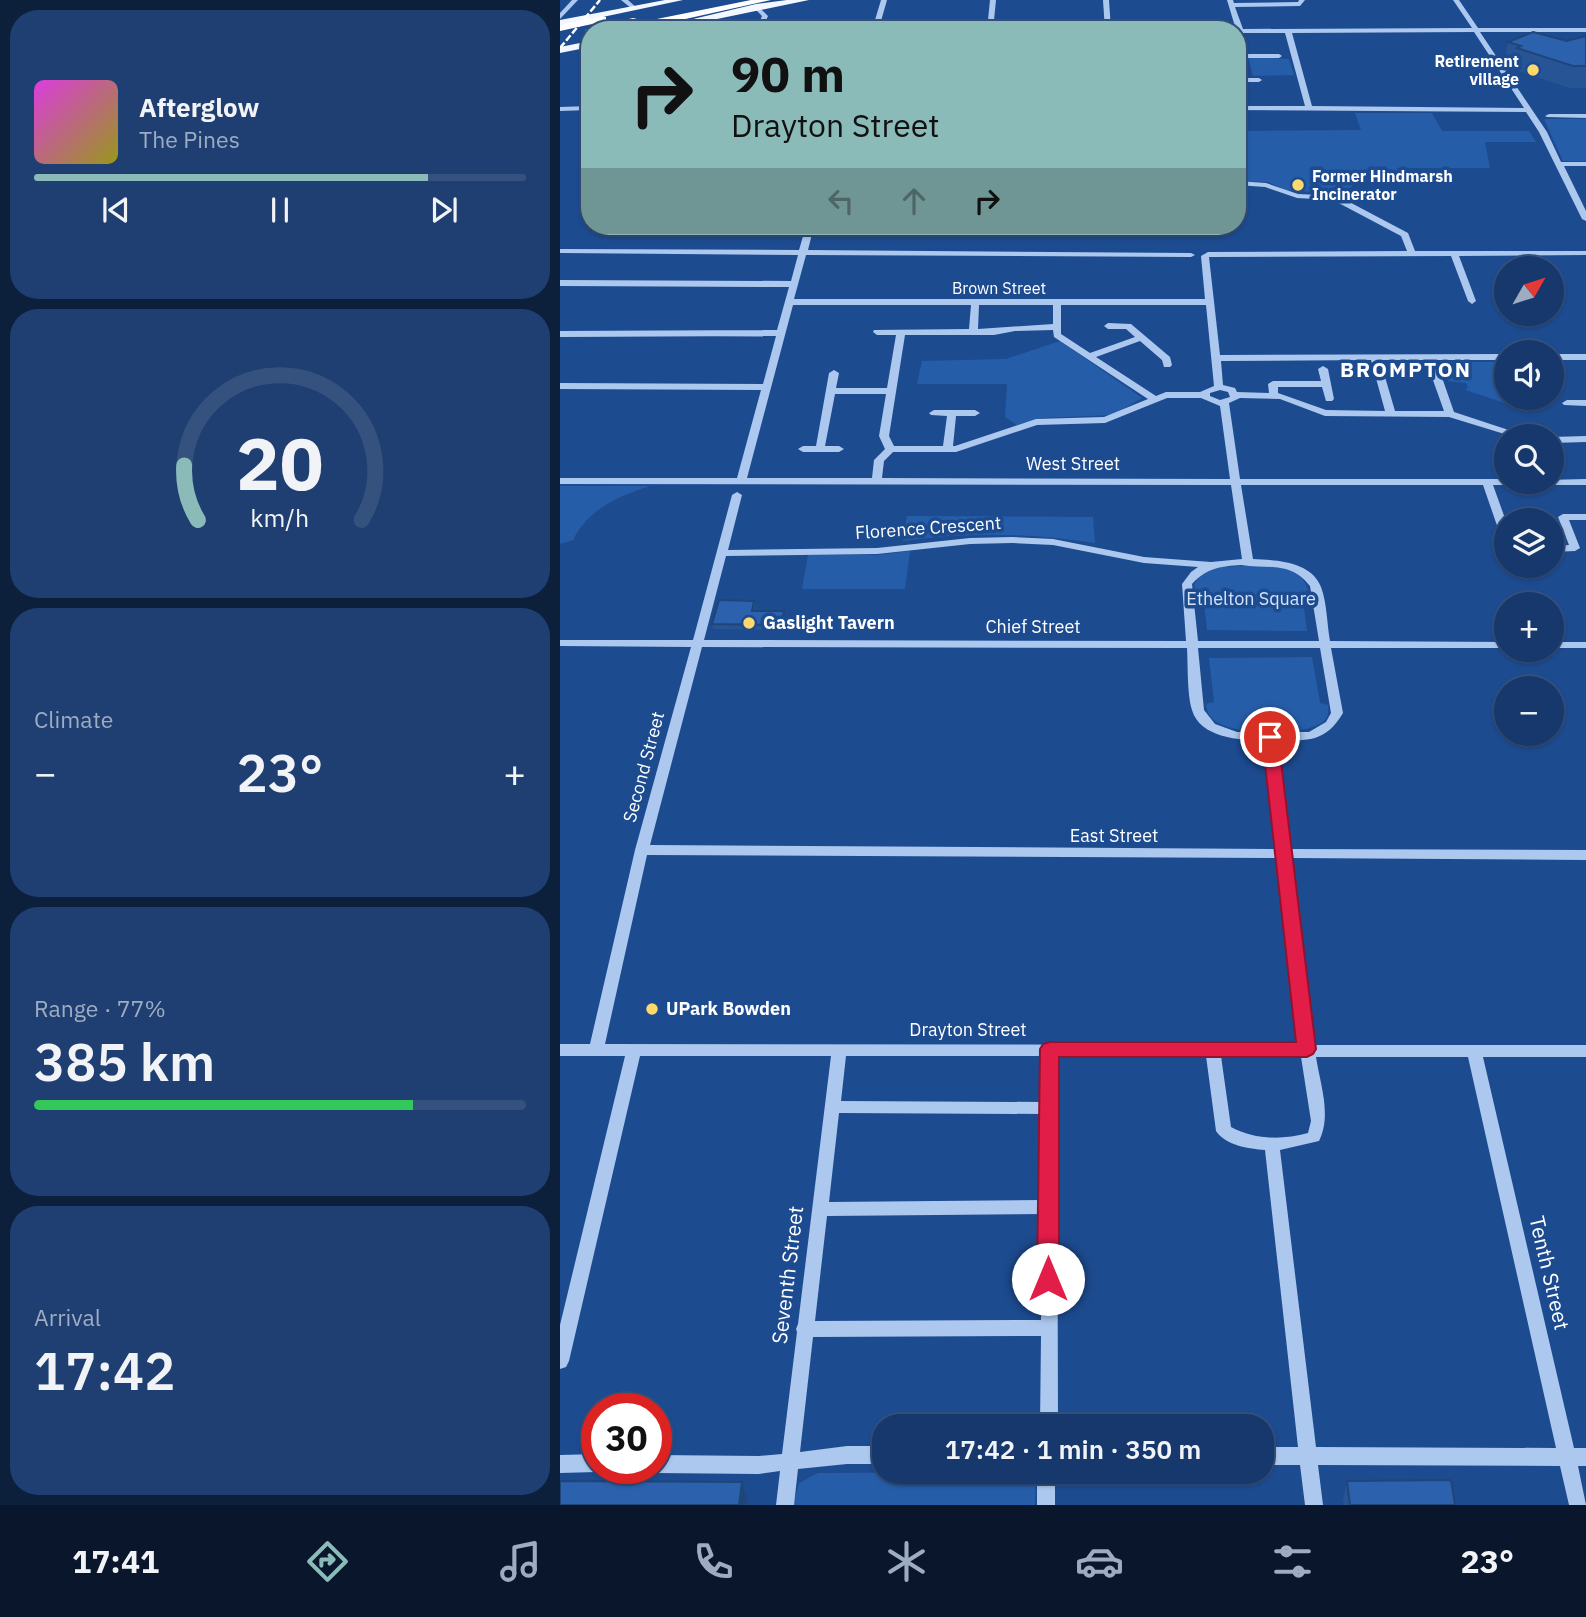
<!DOCTYPE html>
<html lang="en">
<head>
<meta charset="utf-8">
<style>
  :root { --surface:#16386c; --page:#1f3f72; --text:#f1f3f6; --muted:#9eacc2; --line:#35527f; --accent:#8bbbb9 }
  body { margin:0; font-family:"IBM Plex Sans",sans-serif; background:var(--page); color:var(--text); height:100vh; display:flex; flex-direction:column; font-size:26px; white-space:nowrap }
  * { box-sizing:border-box; margin:0 }
  p { font-size:23px; color:var(--muted) }
  .icon { flex:none; width:38px; height:38px; fill:none; stroke:currentColor; stroke-width:2; stroke-linecap:round; stroke-linejoin:round }
  .map { position:relative; flex:1; overflow:hidden }
  .details { display:flex; flex-direction:column; gap:10px; padding:10px; background:#0c1f3b; width:560px }
  .details>* { flex:none }
  .hud { position:absolute; left:21px; top:21px; width:665px; height:214px; border-radius:28px; box-shadow:0 2px 5px #0004,0 0 0 2px var(--line); background:#8bbbb9; color:#111; overflow:hidden }
  .needle { width:46px; rotate:51deg }
  .controls { position:absolute; left:934px; top:256px; display:grid; gap:14px }
  .controls a { display:grid; place-items:center; width:70px; height:70px; border-radius:50%; background:var(--surface); box-shadow:0 2px 5px #0004,0 0 0 2px var(--line); font-size:35px }
  .speed { position:absolute; left:21px; top:1393px; display:flex; gap:14px; font-size:35px; font-weight:700; text-align:center }
  .speed>* { display:grid; place-content:center; width:91px; height:91px; border-radius:50%; background:var(--surface); box-shadow:0 2px 5px #0004,0 0 0 2px var(--line); line-height:1 }
  .speed .limit { border:10px solid #d22; background:#fff; color:#111 }
  .pin { position:absolute; display:grid; place-items:center; width:60px; height:60px; color:#fff; margin:-30px; border:4px solid #fff; border-radius:50%; box-shadow:0 2px 7px #0007 }
  .me { position:absolute; width:77px; margin:-38px; rotate:0deg; stroke-linejoin:round; filter:drop-shadow(0 0 5px #0008) }
  .turn { display:flex; align-items:center; gap:24px; height:147px; padding:0 35px; font-size:32px }
  .turn .icon { width:91px; height:91px; stroke-width:2.5 }
  .turn b { display:block; font-size:49px; line-height:60px }
  .lanes { display:flex; align-items:center; height:66px; padding:0 35px; background:#0003; justify-content:center; gap:35px; direction:ltr }
  .lanes .off { opacity:.35 }
  .big { font-size:52px; font-weight:600; line-height:1.1 }
  .details .card { flex:1; display:flex; flex-direction:column; justify-content:center; gap:10px; min-width:0; padding:0 24px; border-radius:28px; background:var(--page) }
  .details .dial { align-items:center; gap:0 }
  .dial svg { height:182px; overflow:visible; fill:none; stroke:var(--line); stroke-width:7; stroke-linecap:round; text-anchor:middle }
  .dial text { fill:var(--text); stroke:none }
  .song { display:flex; align-items:center; gap:21px }
  .cover { width:84px; height:84px; border-radius:10px; background:linear-gradient(135deg,hsl(300 70% 55%),hsl(60 70% 35%)) }
  .played { height:7px; border-radius:4px; background:linear-gradient(90deg,var(--accent) 80%,var(--line) 80%) }
  .keys { display:flex; justify-content:space-around; direction:ltr }
  .heat { display:flex; justify-content:space-between; align-items:center; font-size:38px; direction:ltr }
  .charge { height:10px; border-radius:5px; background:linear-gradient(90deg,#34c759 77%,var(--line) 0) }
  .trip { position:absolute; left:312px; top:1414px; width:402px; height:70px; border-radius:28px; background:var(--surface); box-shadow:0 2px 5px #0004,0 0 0 2px var(--line); font-weight:600; line-height:70px; text-align:center }
  .tabs { display:flex; height:112px; justify-content:space-around; align-items:center; background:#09162b; color:var(--muted) }
  .tabs .icon { width:49px; height:49px }
  .tabs .current { color:var(--accent) }
  .tabs b { font-size:32px; color:var(--text) }
  main { display:flex; flex:1; min-height:0 }
  .map>svg:first-child { display:block }
  .green { fill:#265da9 }
  .lines { fill:none; stroke-linecap:round; stroke-linejoin:round }
  .minor { fill:#acc8ee; fill-rule:evenodd }
  .major { fill:#f3f7ff; fill-rule:evenodd }
  .highway { fill:#fff; fill-rule:evenodd }
  .rail { stroke:#fff; stroke-width:2.5; stroke-dasharray:7 2.5; stroke-linecap:butt }
  .wall { fill:#265495 }
  .shaded-wall { fill:#1f4579 }
  .building { fill:#2c62ad; stroke:#1f4579; stroke-width:2 }
  .route { fill:#e11d48; stroke:#92132f; stroke-width:2 }
  .poi-dot { fill:#fdd86b; stroke:#1d4b90; stroke-width:2.5 }
  .labels { text-anchor:middle; stroke-width:7; stroke-linejoin:round; paint-order:stroke }
  .far-poi-label { font-size:16px; font-weight:bold; fill:#fff; stroke:#1d4b90; text-anchor:end }
  .far-street-label { font-size:16px; fill:#fff; stroke:#1d4b90 }
  .street-label { font-size:18px; fill:#fff; stroke:#1d4b90 }
  .park-label { font-size:18px; fill:#d2e3fa; stroke:#1d4b90 }
  .poi-label { font-size:18px; font-weight:bold; fill:#fff; stroke:#1d4b90; text-anchor:start }
  .far-district-label { font-size:21px; font-weight:bold; letter-spacing:2px; fill:#fff; stroke:#1d4b90 }
  .near-street-label { font-size:21px; fill:#fff; stroke:#1d4b90 }
</style>
</head>
<body>
<main>
<section class="details">
<div class="card">
<div class="song"><i class="cover"></i><div><b>Afterglow</b><p>The Pines</p></div></div>
<div class="played"></div>
<div class="keys"><svg class="icon" aria-label="previous" viewBox="0 0 24 24"><path d="M18 5L8 12l10 7zM5 5v14"/></svg><svg class="icon" aria-label="pause" viewBox="0 0 24 24"><path d="M8 5v14M16 5v14"/></svg><svg class="icon" aria-label="next" viewBox="0 0 24 24"><path d="M6 5l10 7-10 7zM19 5v14"/></svg></div>
</div>
<div class="card dial"><svg viewBox="0 0 100 80">
<path d="M14 69A42 42 0 1 1 86 69"/>
<path d="M14 69A42 42 0 0 1 8 45" stroke="#8bbbb9"/>
<text x="50" y="56" font-size="32" font-weight="700">20</text>
<text x="50" y="72" font-size="11">km/h</text>
</svg></div>
<div class="card"><p>Climate</p>
<div class="heat"><a>−</a><b class="big">23°</b><a>+</a></div>
</div>
<div class="card"><p>Range · 77%</p><b class="big">385 km</b><div class="charge"></div></div>
<div class="card"><p>Arrival</p><b class="big">17:42</b></div>
</section>
<div class="map">
<svg width="1026" height="1505" viewBox="0 0 1026 1505">
  <rect width="100%" height="100%" fill="#1d4b90"/>
  <!-- green -->
  <g class="green">
    <path d="M 688,57 L 729,59 L 734,75 L 693,76 Z"/>
    <path d="M 795,113 L 872,113 L 882,131 L 969,131 L 976,142 L 925,142 L 930,168 L 837,168 L 840,179 L 796,181 L 782,198 L 764,193 L 725,190 L 708,182 L 677,181 L 677,131 L 801,130 Z"/>
    <path d="M 984,119 L 1026,119 L 1026,161 L 1003,161 Z"/>
    <path d="M 500,341 L 582,398 L 553,415 L 482,418 L 458,426 L 445,417 L 447,384 L 357,384 L 362,361 L 446,359 Z"/>
    <path d="M 881,362 L 934,362 L 947,387 L 947,397 L 952,397 L 957,407 L 905,390 L 908,388 L 906,383 L 888,381 Z"/>
    <path d="M 0,486 L 90,486 C 59,496 28,509 13,540 L 0,544 Z"/>
    <path d="M 347,516 L 533,517 L 535,543 C 471,533 408,532 343,541 Z"/>
    <path d="M 350,551 L 345,589 L 242,589 L 248,555 L 316,555 Z"/>
    <path d="M 661,567 C 688,567 739,557 748,590 L 742,594 L 747,631 L 647,630 L 643,593 L 635,591 L 634,584 L 642,574 Z"/>
    <path d="M 752,657 L 760,703 L 768,705 C 768,711 769,715 765,720 C 749,737 675,735 657,722 C 650,718 647,712 646,704 L 654,702 L 649,658 Z"/>
    <path d="M 476,1472 L 475,1505 L 233,1505 L 239,1483 L 258,1473 Z"/>
  </g>
  <g class="lines">
    <!-- minor -->
    <g class="minor">
      <path d="M 12,0 L 18,0 L 0,19 L 0,13 Z"/>
      <path d="M 61,0 L 68,0 L 77,8 L 72,9 Z"/>
      <path d="M 321,0 L 327,0 L 321,21 L 373,22 L 376,24 L 373,26 L 320,25 L 318,30 L 312,30 Z"/>
      <path d="M 430,0 L 436,0 L 433,30 L 427,30 Z"/>
      <path d="M 543,0 L 549,0 L 551,30 L 545,30 Z"/>
      <path d="M 667,0 L 673,0 L 674,3 L 738,2 L 739,0 L 745,0 L 740,6 L 675,7 L 683,29 L 912,28 L 893,0 L 899,0 L 918,28 L 1026,28 L 1026,32 L 920,32 L 987,132 L 1001,162 L 1026,162 L 1026,166 L 1004,166 L 1026,211 L 1026,221 L 1022,219 L 979,132 L 966,112 L 677,110 L 677,106 L 745,106 L 725,33 L 677,33 ZM 914,32 L 964,108 L 752,106 L 732,33 Z"/>
      <path d="M 194,6 L 198,6 L 208,16 L 202,30 L 196,30 L 202,16 L 194,8 Z"/>
      <path d="M 677,54 L 719,54 L 722,56 L 719,58 L 677,58 Z"/>
      <path d="M 677,78 L 699,78 L 702,80 L 699,82 L 677,82 Z"/>
      <path d="M 30,106 L 30,110 L 0,111 L 0,107 Z"/>
      <path d="M 989,114 L 1026,114 L 1026,118 L 987,117 L 985,116 Z"/>
      <path d="M 677,181 L 706,183 L 738,194 L 778,196 L 848,233 L 855,251 L 1026,251 L 1026,255 L 899,256 L 916,301 L 912,304 L 908,301 L 891,256 L 649,257 L 660,355 L 947,354 L 947,360 L 820,360 L 835,411 L 884,411 L 869,369 L 874,366 L 879,369 L 894,412 L 967,436 L 951,436 L 889,417 L 765,416 L 720,399 L 680,398 L 669,403 L 680,479 L 947,479 L 947,481 L 1026,479 L 1026,485 L 933,485 L 947,524 L 947,543 L 942,540 L 923,485 L 681,485 L 693,559 C 715,560 751,561 761,587 C 767,603 767,624 770,641 L 947,642 L 947,648 L 771,648 L 783,713 C 765,743 748,740 717,741 L 730,849 L 1026,850 L 1026,860 L 731,858 L 754,1045 L 1026,1045 L 1026,1057 L 923,1057 L 1014,1448 L 1026,1448 L 1026,1466 L 1018,1466 L 1026,1505 L 1009,1505 L 1000,1466 L 758,1465 L 763,1505 L 745,1505 L 740,1465 L 702,1465 L 702,1447 L 738,1447 L 705,1150 C 689,1149 665,1145 656,1131 L 646,1056 L 497,1056 L 498,1426 L 480,1426 L 481,1336 L 253,1337 L 240,1452 L 287,1446 L 324,1446 L 324,1464 L 287,1464 L 238,1469 L 234,1505 L 216,1505 L 220,1471 L 199,1474 L 96,1473 L 90,1470 L 89,1468 L 96,1468 L 96,1455 L 199,1456 L 222,1454 L 237,1332 L 236,1329 L 238,1324 L 271,1056 L 80,1056 L 9,1361 L 6,1367 L 0,1369 L 0,1325 L 65,1056 L 0,1056 L 0,1044 L 30,1044 L 75,850 L 131,647 L 0,646 L 0,640 L 133,640 L 172,495 L 177,492 L 182,495 L 168,550 L 317,548 L 410,538 L 452,537 L 493,539 L 584,557 L 651,562 L 682,559 L 671,485 L 0,484 L 0,478 L 177,478 L 201,390 L 0,389 L 0,383 L 203,384 L 216,336 L 0,337 L 0,331 L 217,330 L 229,287 L 0,286 L 0,280 L 231,281 L 238,255 L 0,253 L 0,249 L 239,250 L 246,226 L 254,226 L 248,250 L 631,253 L 635,255 L 631,257 L 246,255 L 234,299 L 645,299 L 641,256 L 648,252 L 847,251 L 841,236 L 773,200 L 737,198 L 705,187 L 677,185 ZM 233,305 L 411,305 L 409,329 L 314,330 L 313,332 L 317,335 L 336,335 L 327,388 L 276,388 L 279,373 L 274,370 L 269,373 L 256,446 L 243,446 L 238,449 L 243,452 L 279,452 L 284,449 L 279,446 L 265,446 L 275,394 L 326,394 L 319,436 L 325,449 L 314,460 L 312,478 L 187,478 ZM 419,305 L 493,305 L 493,324 L 418,329 ZM 501,305 L 646,305 L 654,386 L 640,392 L 606,392 L 596,396 L 536,357 L 580,341 L 602,360 L 604,367 L 610,367 L 612,365 L 610,357 L 571,324 L 548,323 L 544,326 L 548,329 L 566,329 L 575,337 L 530,353 L 501,334 ZM 493,330 L 494,337 L 588,399 L 544,417 L 476,419 L 395,446 L 393,446 L 396,416 L 415,416 L 420,413 L 415,410 L 374,410 L 369,413 L 371,415 L 387,416 L 383,446 L 334,446 L 329,436 L 345,335 L 434,335 L 455,331 ZM 811,360 L 825,411 L 766,410 L 718,393 L 718,387 L 762,387 L 766,401 L 772,401 L 774,399 L 768,369 L 763,366 L 758,369 L 761,381 L 713,381 L 708,384 L 709,393 L 677,392 L 675,388 L 663,385 L 661,361 ZM 660,390 L 668,392 L 670,397 L 660,400 L 650,396 L 650,393 ZM 607,398 L 641,398 L 660,406 L 670,479 L 322,478 L 324,461 L 333,452 L 396,452 L 477,425 L 545,423 ZM 452,543 L 493,545 L 584,563 L 638,567 L 631,572 L 622,584 L 626,641 L 144,640 L 166,556 L 317,554 L 410,544 ZM 681,565 C 709,570 729,560 750,586 L 759,641 L 638,641 L 632,584 C 646,568 662,566 681,565 ZM 142,647 L 627,648 C 628,665 627,694 632,710 C 640,738 680,740 704,741 L 717,849 L 90,845 ZM 638,648 L 760,648 L 771,713 L 766,722 L 749,732 L 677,732 L 655,724 L 644,710 ZM 87,855 L 718,858 L 739,1045 L 45,1044 ZM 286,1056 L 483,1056 L 482,1102 L 281,1101 ZM 661,1056 L 741,1057 L 751,1121 L 748,1133 C 722,1140 695,1140 671,1127 ZM 756,1057 L 908,1057 L 996,1448 L 756,1447 L 720,1150 L 759,1141 C 772,1115 760,1084 756,1057 ZM 279,1113 L 482,1114 L 482,1200 L 269,1202 ZM 482,1214 L 481,1320 L 255,1321 L 267,1216 Z"/>
      <rect x="992" y="354" width="34" height="6"/>
      <path d="M 1007,400 L 1026,400 L 1026,406 L 1004,405 L 1002,403 Z"/>
      <path d="M 1026,436 L 1026,442 L 992,443 L 992,437 Z"/>
      <path d="M 1003,514 L 1026,514 L 1026,520 L 1009,520 L 1020,548 L 1015,551 L 992,552 L 992,546 L 1009,545 L 998,517 Z"/>
      <rect x="992" y="642" width="34" height="6"/>
      <path d="M 37,1454 L 37,1468 L 43,1469 L 37,1472 L 0,1473 L 0,1455 Z"/>
      <rect x="477" y="1472" width="18" height="33"/>
    </g>
    <!-- major -->
    <g class="major">
      <path d="M 105,0 L 123,0 L 0,26 L 0,20 Z"/>
      <path d="M 227,0 L 249,0 L 104,30 L 87,30 L 196,4 Z"/>
      <path d="M 30,41 L 30,47 L 0,53 L 0,47 Z"/>
    </g>
    <!-- highway -->
    <g class="highway">
      <path d="M 191,0 L 211,0 L 76,30 L 30,30 L 30,33 L 25,30 L 73,18 L 77,19 L 77,23 Z"/>
      <path d="M 42,16 L 46,17 L 46,21 L 0,31 L 0,25 Z"/>
    </g>
    <!-- rail -->
    <path class="rail" d="M 0,48 L 40,0"/>
  </g>
  <!-- wall -->
  <g class="wall">
    <path d="M 1026,36 L 1026,88 L 1009,88 L 953,69 L 954,66 L 944,63 L 948,42 L 1007,41 Z"/>
    <path d="M 992,365 L 1001,385 L 998,399 L 969,399 L 969,397 L 992,397 Z"/>
    <path d="M 194,601 L 195,606 L 194,611 L 224,611 L 225,616 L 222,630 L 153,629 L 152,624 Z"/>
    <path d="M 787,1481 L 895,1505 L 784,1505 L 783,1500 Z"/>
  </g>
  <!-- shaded-wall -->
  <g class="shaded-wall">
    <path d="M 224,611 L 225,616 L 222,630 L 221,625 Z"/>
    <path d="M 182,1482 L 187,1501 L 187,1505 L 179,1505 Z"/>
  </g>
  <!-- building -->
  <g class="building">
    <path d="M 973,32 L 1007,41 L 1026,36 L 1026,66 L 1013,66 L 957,48 L 961,46 L 948,42 Z"/>
    <path d="M 992,365 L 1001,385 L 992,385 Z"/>
    <path d="M 159,600 L 194,601 L 192,611 L 224,611 L 221,625 L 152,624 Z"/>
    <path d="M 891,1480 L 895,1505 L 790,1505 L 787,1481 Z"/>
    <path d="M 0,1481 L 182,1482 L 179,1505 L 0,1505 Z"/>
  </g>
  <!-- route -->
  <path class="route" d="M 710,732 L 718,737 L 756,1049 L 753,1054 L 747,1057 L 499,1057 L 499,1279 L 496,1286 L 488,1289 L 480,1286 L 477,1279 L 480,1049 L 483,1044 L 490,1042 L 736,1042 L 702,737 Z"/>
  <!-- markers -->
  <g class="poi-dot">
    <circle cx="973" cy="70" r="7"/>
    <circle cx="738" cy="185" r="7"/>
    <circle cx="189" cy="623" r="7"/>
    <circle cx="92" cy="1009" r="7"/>
  </g>
  <g class="labels">
    <!-- far-poi labels -->
    <g class="far-poi-label">
      <text x="959" y="67">Retirement<tspan x="959" dy="18">village</tspan></text>
      <text x="752" y="182" text-anchor="start">Former Hindmarsh<tspan x="752" dy="18">Incinerator</tspan></text>
    </g>
    <!-- far-street labels -->
    <g class="far-street-label">
      <text x="439" y="294">Brown Street</text>
    </g>
    <!-- street labels -->
    <g class="street-label">
      <text x="513" y="470">West Street</text>
      <text transform="translate(368 528) rotate(-4)" y="6">Florence Crescent</text>
      <text x="473" y="633">Chief Street</text>
      <text transform="translate(84 767) rotate(-75)" y="6">Second Street</text>
      <text x="554" y="842">East Street</text>
      <text x="408" y="1036">Drayton Street</text>
    </g>
    <!-- park labels -->
    <g class="park-label">
      <text x="691" y="605">Ethelton Square</text>
    </g>
    <!-- poi labels -->
    <g class="poi-label">
      <text x="203" y="629">Gaslight Tavern</text>
      <text x="106" y="1015">UPark Bowden</text>
    </g>
    <!-- far-district labels -->
    <g class="far-district-label">
      <text x="846" y="377">BROMPTON</text>
    </g>
    <!-- near-street labels -->
    <g class="near-street-label">
      <text transform="translate(989 1273) rotate(77)" y="7">Tenth Street</text>
      <text transform="translate(228 1275) rotate(-83)" y="7">Seventh Street</text>
    </g>
  </g>
</svg>
<div class="controls">
<a><svg class="needle" viewBox="-14 -14 28 28"><path d="M0-13l5 13h-10z" fill="#e53935"/><path d="M0 13l5-13h-10z" fill="#9eacc2"/></svg></a>
<a><svg class="icon" aria-label="sound" viewBox="0 0 24 24"><path d="M4 9h4l5-4v14l-5-4H4zM17 9q2 3 0 6"/></svg></a>
<a><svg class="icon" aria-label="search" viewBox="0 0 24 24"><circle cx="10" cy="10" r="6"/><path d="M15 15l6 6"/></svg></a>
<a><svg class="icon" aria-label="layers" viewBox="0 0 24 24"><path d="M12 4l9 5-9 5-9-5zM3 14l9 5 9-5"/></svg></a>
<a>+</a>
<a>−</a>
</div>
<div class="speed"><div class="limit">30</div></div>
<div class="pin" style="left:710px;top:737px;background:#d93025"><svg class="icon" aria-label="arrive" viewBox="0 0 24 24"><path d="M6 21V4h12l-3 4 3 4H6"/></svg></div>
<svg class="me" style="left:488px;top:1279px" viewBox="-20 -20 40 40"><circle r="19" fill="#fff"/><path d="M0-13L10 11 0 6-10 11z" fill="#e11d48"/></svg>
<div class="trip">17:42 · 1 min · 350 m</div>
<div class="hud">
<div class="turn"><svg class="icon" aria-label="right" viewBox="0 0 24 24"><path d="M7 20v-9h11M14 6l5 5-5 5"/></svg><div><b>90 m</b>Drayton Street</div></div>
<div class="lanes"><svg class="icon off" aria-label="left" viewBox="0 0 24 24"><path d="M17 20v-9H6M10 6l-5 5 5 5"/></svg><svg class="icon off" aria-label="ahead" viewBox="0 0 24 24"><path d="M12 20V5M6 11l6-6 6 6"/></svg><svg class="icon" aria-label="right" viewBox="0 0 24 24"><path d="M7 20v-9h11M14 6l5 5-5 5"/></svg></div>
</div>
</div>
</main>
<nav class="tabs">
<b>17:41</b>
<svg class="icon current" aria-label="directions" viewBox="0 0 24 24"><path d="M12 3l9 9-9 9-9-9zM9 14v-3h6M13 9l2 2-2 2"/></svg>
<svg class="icon" aria-label="music" viewBox="0 0 24 24"><path d="M9 18V5l10-2v13"/><circle cx="6" cy="18" r="3"/><circle cx="16" cy="16" r="3"/></svg>
<svg class="icon" aria-label="phone" viewBox="0 0 24 24"><path d="M5 4h4l2 5-3 2q2 4 5 5l2-3 5 2v4C11 20 4 13 5 4z"/></svg>
<svg class="icon" aria-label="climate" viewBox="0 0 24 24"><path d="M12 3v18M4 7l16 10M4 17L20 7"/></svg>
<svg class="icon" aria-label="car" viewBox="0 0 24 24"><path d="M5 17H2v-5l4-1 3-4h7l3 4 3 1v5h-3M9 17h6M6 11h13"/><circle cx="7" cy="17" r="2"/><circle cx="17" cy="17" r="2"/></svg>
<svg class="icon" aria-label="filters" viewBox="0 0 24 24"><path d="M4 7h16M4 17h16"/><circle cx="9" cy="7" r="2"/><circle cx="15" cy="17" r="2"/></svg>
<b>23°</b>
</nav>
</body>
</html>
